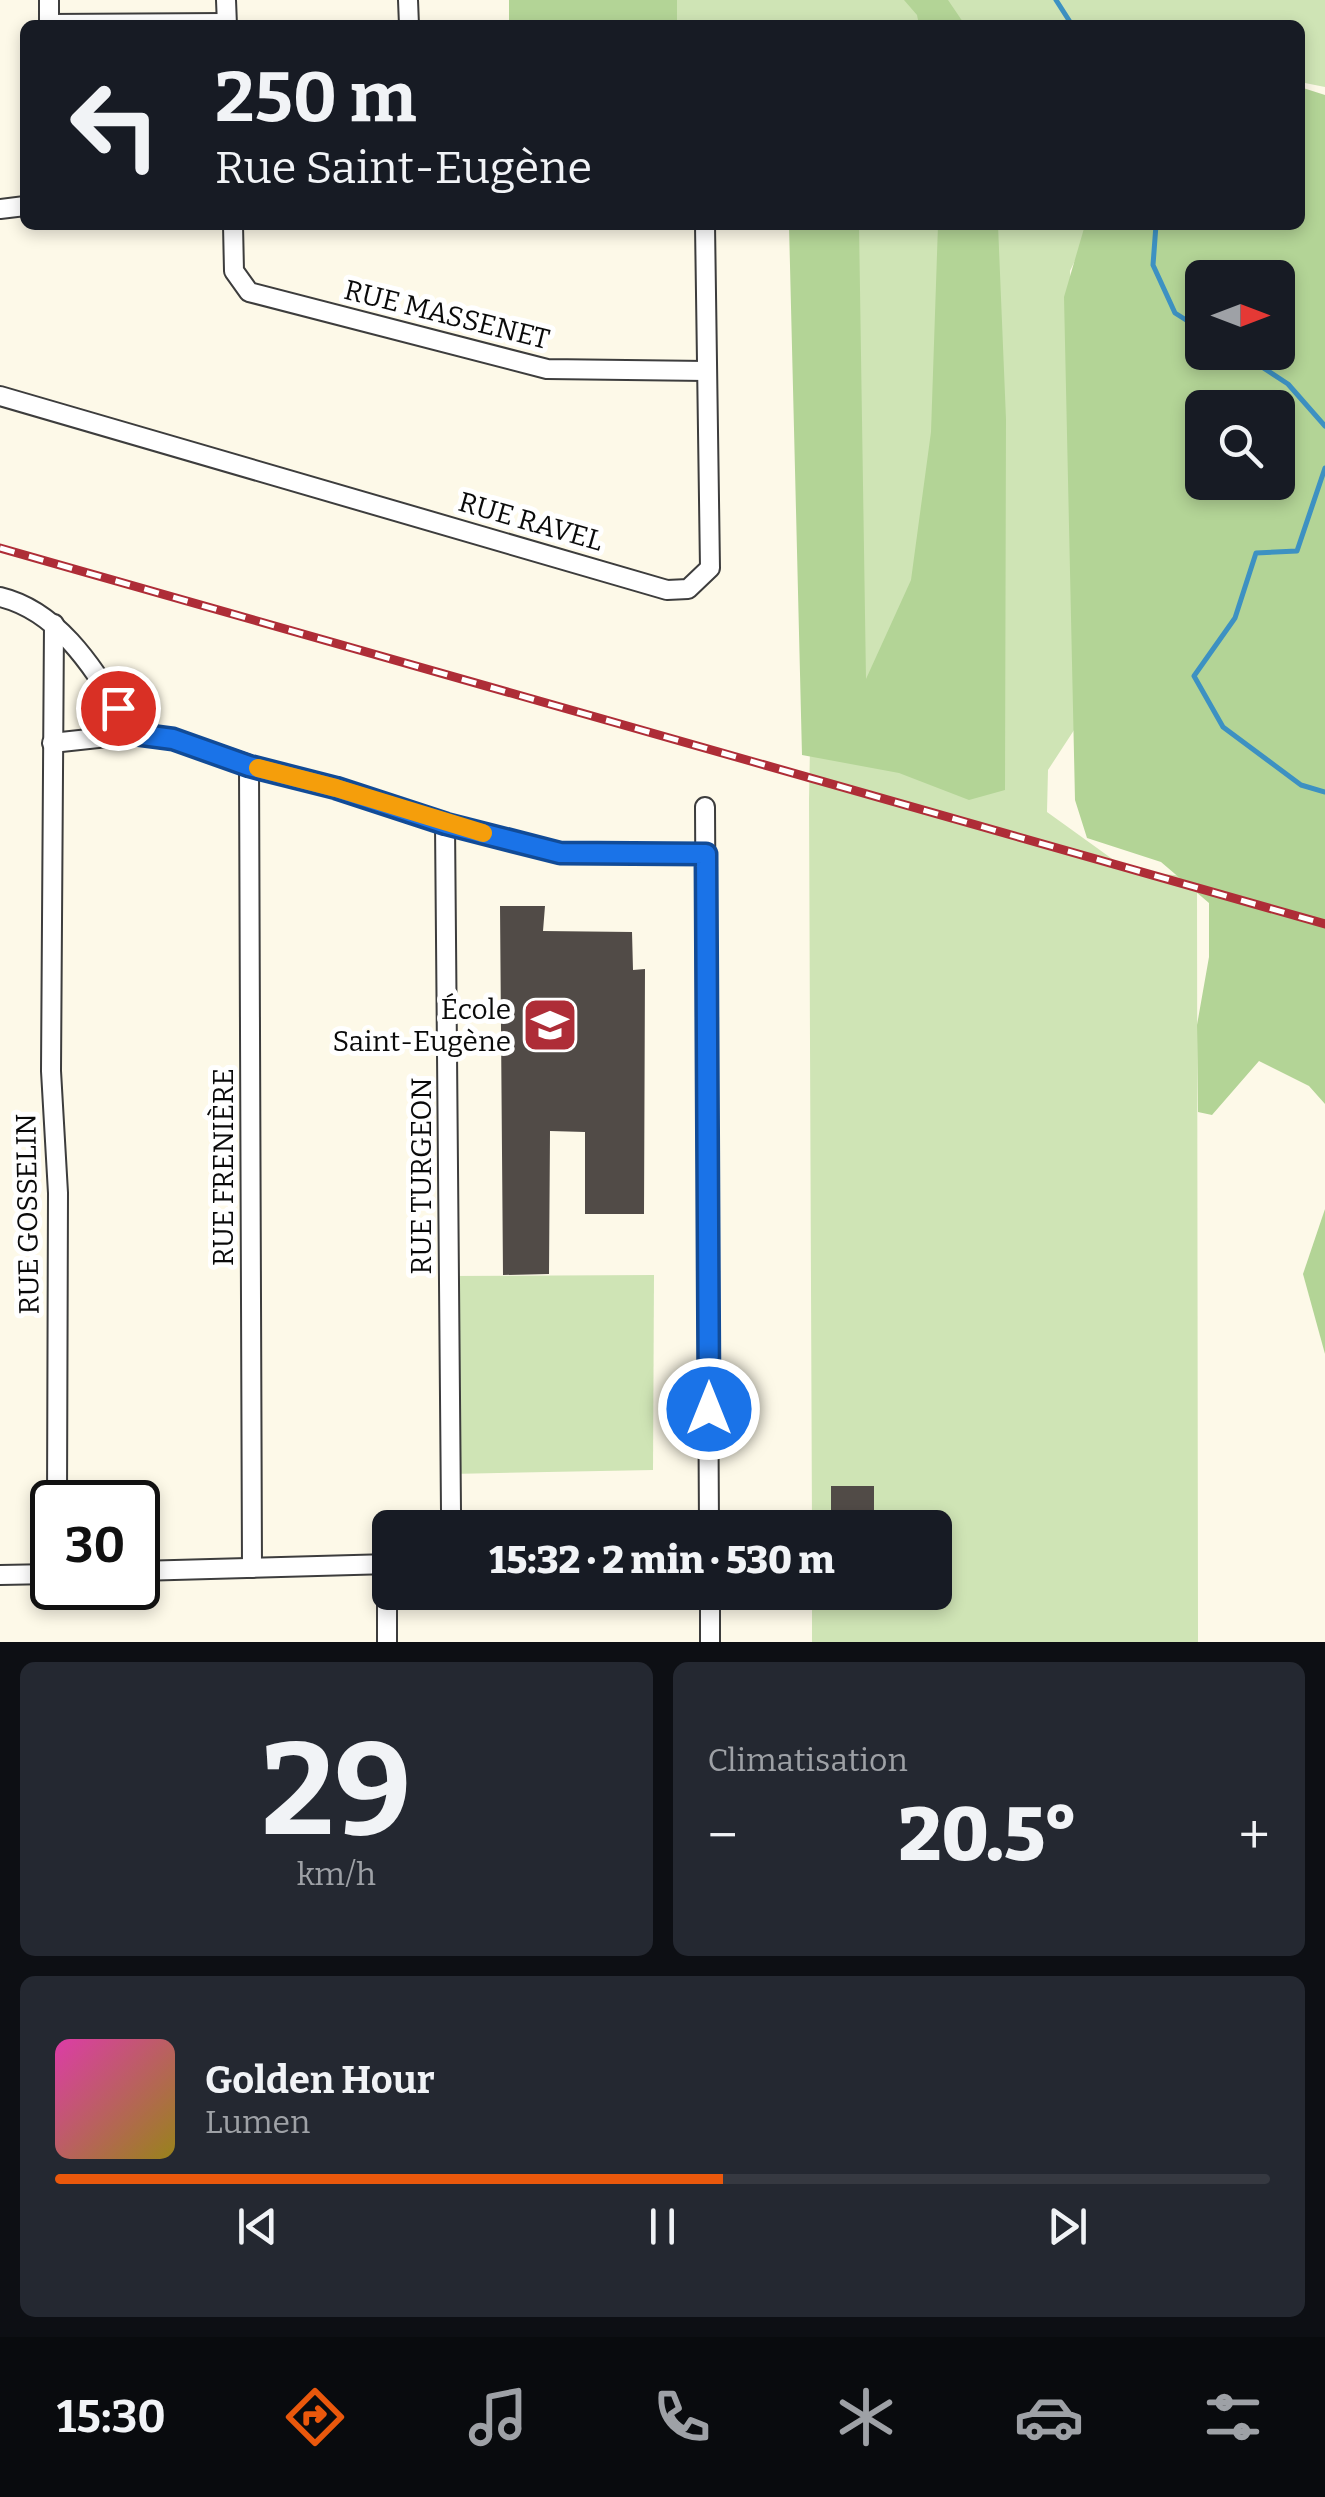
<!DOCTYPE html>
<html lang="fr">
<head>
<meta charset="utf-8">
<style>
  :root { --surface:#171b24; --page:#242831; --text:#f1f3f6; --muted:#9ea1a6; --line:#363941; --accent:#ea580c }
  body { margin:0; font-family:Bitter,serif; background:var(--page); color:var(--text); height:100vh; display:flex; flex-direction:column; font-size:38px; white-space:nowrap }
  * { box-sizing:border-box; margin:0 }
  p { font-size:32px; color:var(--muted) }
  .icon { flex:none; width:55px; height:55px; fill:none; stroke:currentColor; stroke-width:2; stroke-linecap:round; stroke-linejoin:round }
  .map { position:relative; height:1642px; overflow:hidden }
  .drawer { display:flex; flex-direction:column; gap:20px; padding:20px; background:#0d0f14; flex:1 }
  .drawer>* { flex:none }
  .banner { position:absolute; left:20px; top:20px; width:1285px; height:210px; border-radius:15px; box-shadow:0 5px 15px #0003; background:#171b24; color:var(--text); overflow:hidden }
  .needle { width:65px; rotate:90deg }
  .controls { position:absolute; left:1185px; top:260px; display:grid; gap:20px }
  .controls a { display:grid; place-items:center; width:110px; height:110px; border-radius:15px; background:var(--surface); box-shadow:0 5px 15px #0003; font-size:50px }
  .speed { position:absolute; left:30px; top:1480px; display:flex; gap:20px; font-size:50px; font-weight:700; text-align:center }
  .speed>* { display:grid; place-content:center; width:130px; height:130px; border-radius:50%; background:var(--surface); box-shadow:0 5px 15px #0003; line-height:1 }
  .speed .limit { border:5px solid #111; border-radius:15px; background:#fff; color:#111 }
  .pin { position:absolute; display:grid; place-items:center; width:85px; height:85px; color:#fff; margin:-42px; border:5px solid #fff; border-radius:50%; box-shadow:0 2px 10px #0007 }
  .me { position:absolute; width:110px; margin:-55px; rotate:0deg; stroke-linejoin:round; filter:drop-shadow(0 0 8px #0008) }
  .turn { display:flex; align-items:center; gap:35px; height:210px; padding:0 30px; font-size:45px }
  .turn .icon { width:130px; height:130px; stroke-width:2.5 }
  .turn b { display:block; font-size:70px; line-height:85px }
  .big { font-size:75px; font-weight:800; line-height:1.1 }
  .drawer .tile { flex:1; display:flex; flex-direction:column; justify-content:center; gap:15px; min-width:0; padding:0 35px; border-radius:15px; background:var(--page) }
  .drawer .dial { align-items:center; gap:0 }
  .dial b { font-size:130px; line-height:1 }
  .song { display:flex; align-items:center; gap:30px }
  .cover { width:120px; height:120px; border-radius:15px; background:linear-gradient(135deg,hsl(320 70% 55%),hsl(50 70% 35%)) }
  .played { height:10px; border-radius:5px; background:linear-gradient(90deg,var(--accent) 55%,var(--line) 55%) }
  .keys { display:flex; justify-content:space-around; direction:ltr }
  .heat { display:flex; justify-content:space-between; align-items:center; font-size:55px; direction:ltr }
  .drawer .tiles { flex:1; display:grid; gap:20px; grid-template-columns:1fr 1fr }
  .tile:last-child { grid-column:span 2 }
  .trip { position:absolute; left:372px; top:1510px; width:580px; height:100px; border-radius:15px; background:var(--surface); box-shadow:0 5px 15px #0003; font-weight:800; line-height:100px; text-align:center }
  .menu { display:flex; height:160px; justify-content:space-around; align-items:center; background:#090b0e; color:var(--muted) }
  .menu .icon { width:70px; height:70px }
  .menu .current { color:var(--accent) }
  .menu b { font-size:45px; color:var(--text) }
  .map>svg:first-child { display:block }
  .green { fill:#cfe4b5 }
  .forest { fill:#b3d496; fill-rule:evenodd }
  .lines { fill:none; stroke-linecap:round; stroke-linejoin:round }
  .stream { stroke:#3d91c2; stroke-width:5 }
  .building { fill:#514b47 }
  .minor-casing { stroke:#3d3d3d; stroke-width:22 }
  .minor { stroke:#fff; stroke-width:18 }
  .rail-casing { stroke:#ae2d37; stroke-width:9 }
  .rail { stroke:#fff; stroke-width:5; stroke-dasharray:15; stroke-linecap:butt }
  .route-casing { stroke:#114b97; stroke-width:25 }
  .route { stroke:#1a73e8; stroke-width:18 }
  .slow { stroke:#f59e0b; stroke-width:18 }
  .labels { text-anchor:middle; stroke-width:10; stroke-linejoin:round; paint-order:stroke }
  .street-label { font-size:28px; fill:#0a0a0a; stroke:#fff }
  .poi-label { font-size:28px; fill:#0a0a0a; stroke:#fff; text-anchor:end }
</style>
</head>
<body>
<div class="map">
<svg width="1325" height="1642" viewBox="0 0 1325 1642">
  <rect width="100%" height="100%" fill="#fdf9e8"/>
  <!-- green -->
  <g class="green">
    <path d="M 676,0 L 1325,0 L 1325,87 L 1300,82 L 1300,25 L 677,25 Z"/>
    <path d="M 820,225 L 1092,225 L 1070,271 L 1079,450 L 1078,724 L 1048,770 L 1047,812 L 1129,871 L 1197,877 L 1198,1642 L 812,1642 L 812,1593 L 935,1592 L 935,1528 L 812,1528 L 809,800 Z"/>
    <path d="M 654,1275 L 653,1470 L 451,1474 L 449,1276 Z"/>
  </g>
  <!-- forest -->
  <g class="forest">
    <rect x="509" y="0" width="168" height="25"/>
    <path d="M 904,0 L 948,0 L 965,25 L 919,25 L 917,15 Z"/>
    <path d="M 1300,87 L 1325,95 L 1325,1104 L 1309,1086 L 1259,1061 L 1212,1115 L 1198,1112 L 1197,1025 L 1209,957 L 1209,903 L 1161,862 L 1087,838 L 1075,800 L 1064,297 L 1085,225 L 1300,225 ZM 1202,278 L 1278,278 L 1278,352 L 1202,352 ZM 1202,408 L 1278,408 L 1278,482 L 1202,482 Z"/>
    <path d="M 789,225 L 859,225 L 866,679 L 911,580 L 931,432 L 938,225 L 998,225 L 1006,419 L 1005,790 L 969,800 L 899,773 L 802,755 Z"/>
    <path d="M 1325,1209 L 1325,1354 L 1303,1274 Z"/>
  </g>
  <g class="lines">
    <!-- stream -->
    <g class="stream">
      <path d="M 1056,0 L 1072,25"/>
      <path d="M 1156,225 L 1153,265 L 1175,313 L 1202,330"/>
      <path d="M 1239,352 L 1288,384 L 1325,426"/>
      <path d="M 1325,468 L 1297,551 L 1256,553 L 1235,618 L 1194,676 L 1223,727 L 1301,785 L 1325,792"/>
    </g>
  </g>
  <!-- building -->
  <g class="building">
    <path d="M 500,906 L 545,906 L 543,931 L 632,932 L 633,970 L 645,969 L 644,1214 L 585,1214 L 585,1132 L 550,1131 L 549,1274 L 503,1275 Z"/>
    <rect x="831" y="1486" width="43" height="42"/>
  </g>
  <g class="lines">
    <!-- minor casing -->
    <g class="minor-casing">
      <g id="minor">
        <path d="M 49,0 L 49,25"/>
        <path d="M 226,0 L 227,25"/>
        <path d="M 408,0 L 409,25"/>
        <path d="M 49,24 L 226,23"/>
        <path d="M 0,209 L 25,206"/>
        <path d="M 233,225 L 234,271 L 249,292 L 547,369 L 706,371"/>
        <path d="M 0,396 L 667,590 L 688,589 L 710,568 L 705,225"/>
        <path d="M 0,597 C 66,613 100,681 135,734"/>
        <path d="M 54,624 L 51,1071 L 58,1193 L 57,1502"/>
        <path d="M 52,743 L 135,734 L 173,739 L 249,765 L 336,788 L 445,824 L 560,853 L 706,854"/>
        <path d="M 249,765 L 252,1568"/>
        <path d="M 705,807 L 709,1528"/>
        <path d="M 445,824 L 451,1512 L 447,1528"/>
        <path d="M 387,1564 L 387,1642"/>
        <path d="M 138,1571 L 390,1564"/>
        <path d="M 0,1575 L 52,1574"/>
        <path d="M 710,1592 L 710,1642"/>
      </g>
    </g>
    <!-- minor -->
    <use href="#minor" class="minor"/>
    <!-- rail casing -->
    <g class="rail-casing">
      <path id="rail" d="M 0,548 L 1325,924"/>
    </g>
    <!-- rail -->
    <use href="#rail" class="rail"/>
  </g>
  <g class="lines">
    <!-- route casing -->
    <g class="route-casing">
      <path id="route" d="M 118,708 L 135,734 L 173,739 L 249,766 L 336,788 L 446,824 L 560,853 L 706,854 L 709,1409"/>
    </g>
    <!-- route -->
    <use href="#route" class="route"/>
    <!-- slow -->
    <path class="slow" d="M 258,768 L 336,788 L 483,833"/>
  </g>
  <!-- icons -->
  <defs>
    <g id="school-square" transform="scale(2.875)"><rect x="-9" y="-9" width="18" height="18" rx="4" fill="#ae2d37" stroke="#fff"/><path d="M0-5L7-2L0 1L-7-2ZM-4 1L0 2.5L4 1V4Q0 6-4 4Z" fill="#fff"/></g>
  </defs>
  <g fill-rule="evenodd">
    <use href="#school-square" x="550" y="1025"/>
  </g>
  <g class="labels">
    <!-- street labels -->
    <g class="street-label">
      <text transform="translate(447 314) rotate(14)" y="10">RUE MASSENET</text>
      <text transform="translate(531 521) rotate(16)" y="10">RUE RAVEL</text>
      <text transform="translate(223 1167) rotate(-90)" y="10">RUE FRENIÈRE</text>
      <text transform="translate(421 1176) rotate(-90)" y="10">RUE TURGEON</text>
      <text transform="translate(27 1214) rotate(-91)" y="10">RUE GOSSELIN</text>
    </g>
    <!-- poi labels -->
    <g class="poi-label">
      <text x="511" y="1019">École<tspan x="511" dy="32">Saint-Eugène</tspan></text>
    </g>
  </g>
</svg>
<div class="controls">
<a><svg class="needle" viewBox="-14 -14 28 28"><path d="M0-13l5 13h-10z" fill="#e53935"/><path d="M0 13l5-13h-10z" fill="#9ea1a6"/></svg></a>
<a><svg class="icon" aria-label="search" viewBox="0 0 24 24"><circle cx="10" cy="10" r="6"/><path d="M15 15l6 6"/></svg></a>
</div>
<div class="speed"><div class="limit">30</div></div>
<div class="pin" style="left:118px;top:708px;background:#d93025"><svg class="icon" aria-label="arrive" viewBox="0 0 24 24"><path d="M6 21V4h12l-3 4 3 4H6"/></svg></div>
<svg class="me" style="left:709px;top:1409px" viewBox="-20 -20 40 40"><circle r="17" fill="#1a73e8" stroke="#fff" stroke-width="3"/><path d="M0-11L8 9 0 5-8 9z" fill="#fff"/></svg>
<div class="trip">15:32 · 2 min · 530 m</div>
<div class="banner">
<div class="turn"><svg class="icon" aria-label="left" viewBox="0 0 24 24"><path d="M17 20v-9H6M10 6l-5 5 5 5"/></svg><div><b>250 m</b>Rue Saint-Eugène</div></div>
</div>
</div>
<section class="drawer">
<div class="tiles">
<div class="tile dial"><b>29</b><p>km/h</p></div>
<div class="tile"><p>Climatisation</p>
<div class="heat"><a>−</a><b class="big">20.5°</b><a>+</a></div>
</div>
<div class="tile">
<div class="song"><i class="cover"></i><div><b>Golden Hour</b><p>Lumen</p></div></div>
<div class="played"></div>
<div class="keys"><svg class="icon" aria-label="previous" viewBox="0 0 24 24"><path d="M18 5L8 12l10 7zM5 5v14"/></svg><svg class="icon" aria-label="pause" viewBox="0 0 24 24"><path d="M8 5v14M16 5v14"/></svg><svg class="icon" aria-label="next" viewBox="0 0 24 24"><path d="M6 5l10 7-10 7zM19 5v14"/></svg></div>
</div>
</div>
</section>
<nav class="menu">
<b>15:30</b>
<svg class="icon current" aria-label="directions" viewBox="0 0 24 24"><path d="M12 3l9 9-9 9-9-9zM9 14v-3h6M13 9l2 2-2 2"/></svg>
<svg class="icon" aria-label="music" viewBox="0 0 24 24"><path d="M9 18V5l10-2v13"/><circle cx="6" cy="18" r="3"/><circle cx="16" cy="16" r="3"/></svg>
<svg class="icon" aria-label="phone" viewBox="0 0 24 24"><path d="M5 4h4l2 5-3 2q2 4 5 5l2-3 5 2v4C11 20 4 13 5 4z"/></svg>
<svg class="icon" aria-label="climate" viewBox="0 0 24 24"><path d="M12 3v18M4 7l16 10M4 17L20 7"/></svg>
<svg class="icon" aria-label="car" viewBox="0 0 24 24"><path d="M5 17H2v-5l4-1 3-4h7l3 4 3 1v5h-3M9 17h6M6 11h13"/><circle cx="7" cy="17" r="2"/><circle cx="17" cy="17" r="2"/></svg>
<svg class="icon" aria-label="filters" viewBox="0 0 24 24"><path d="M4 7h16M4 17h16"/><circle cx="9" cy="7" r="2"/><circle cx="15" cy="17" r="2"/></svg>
</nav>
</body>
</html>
